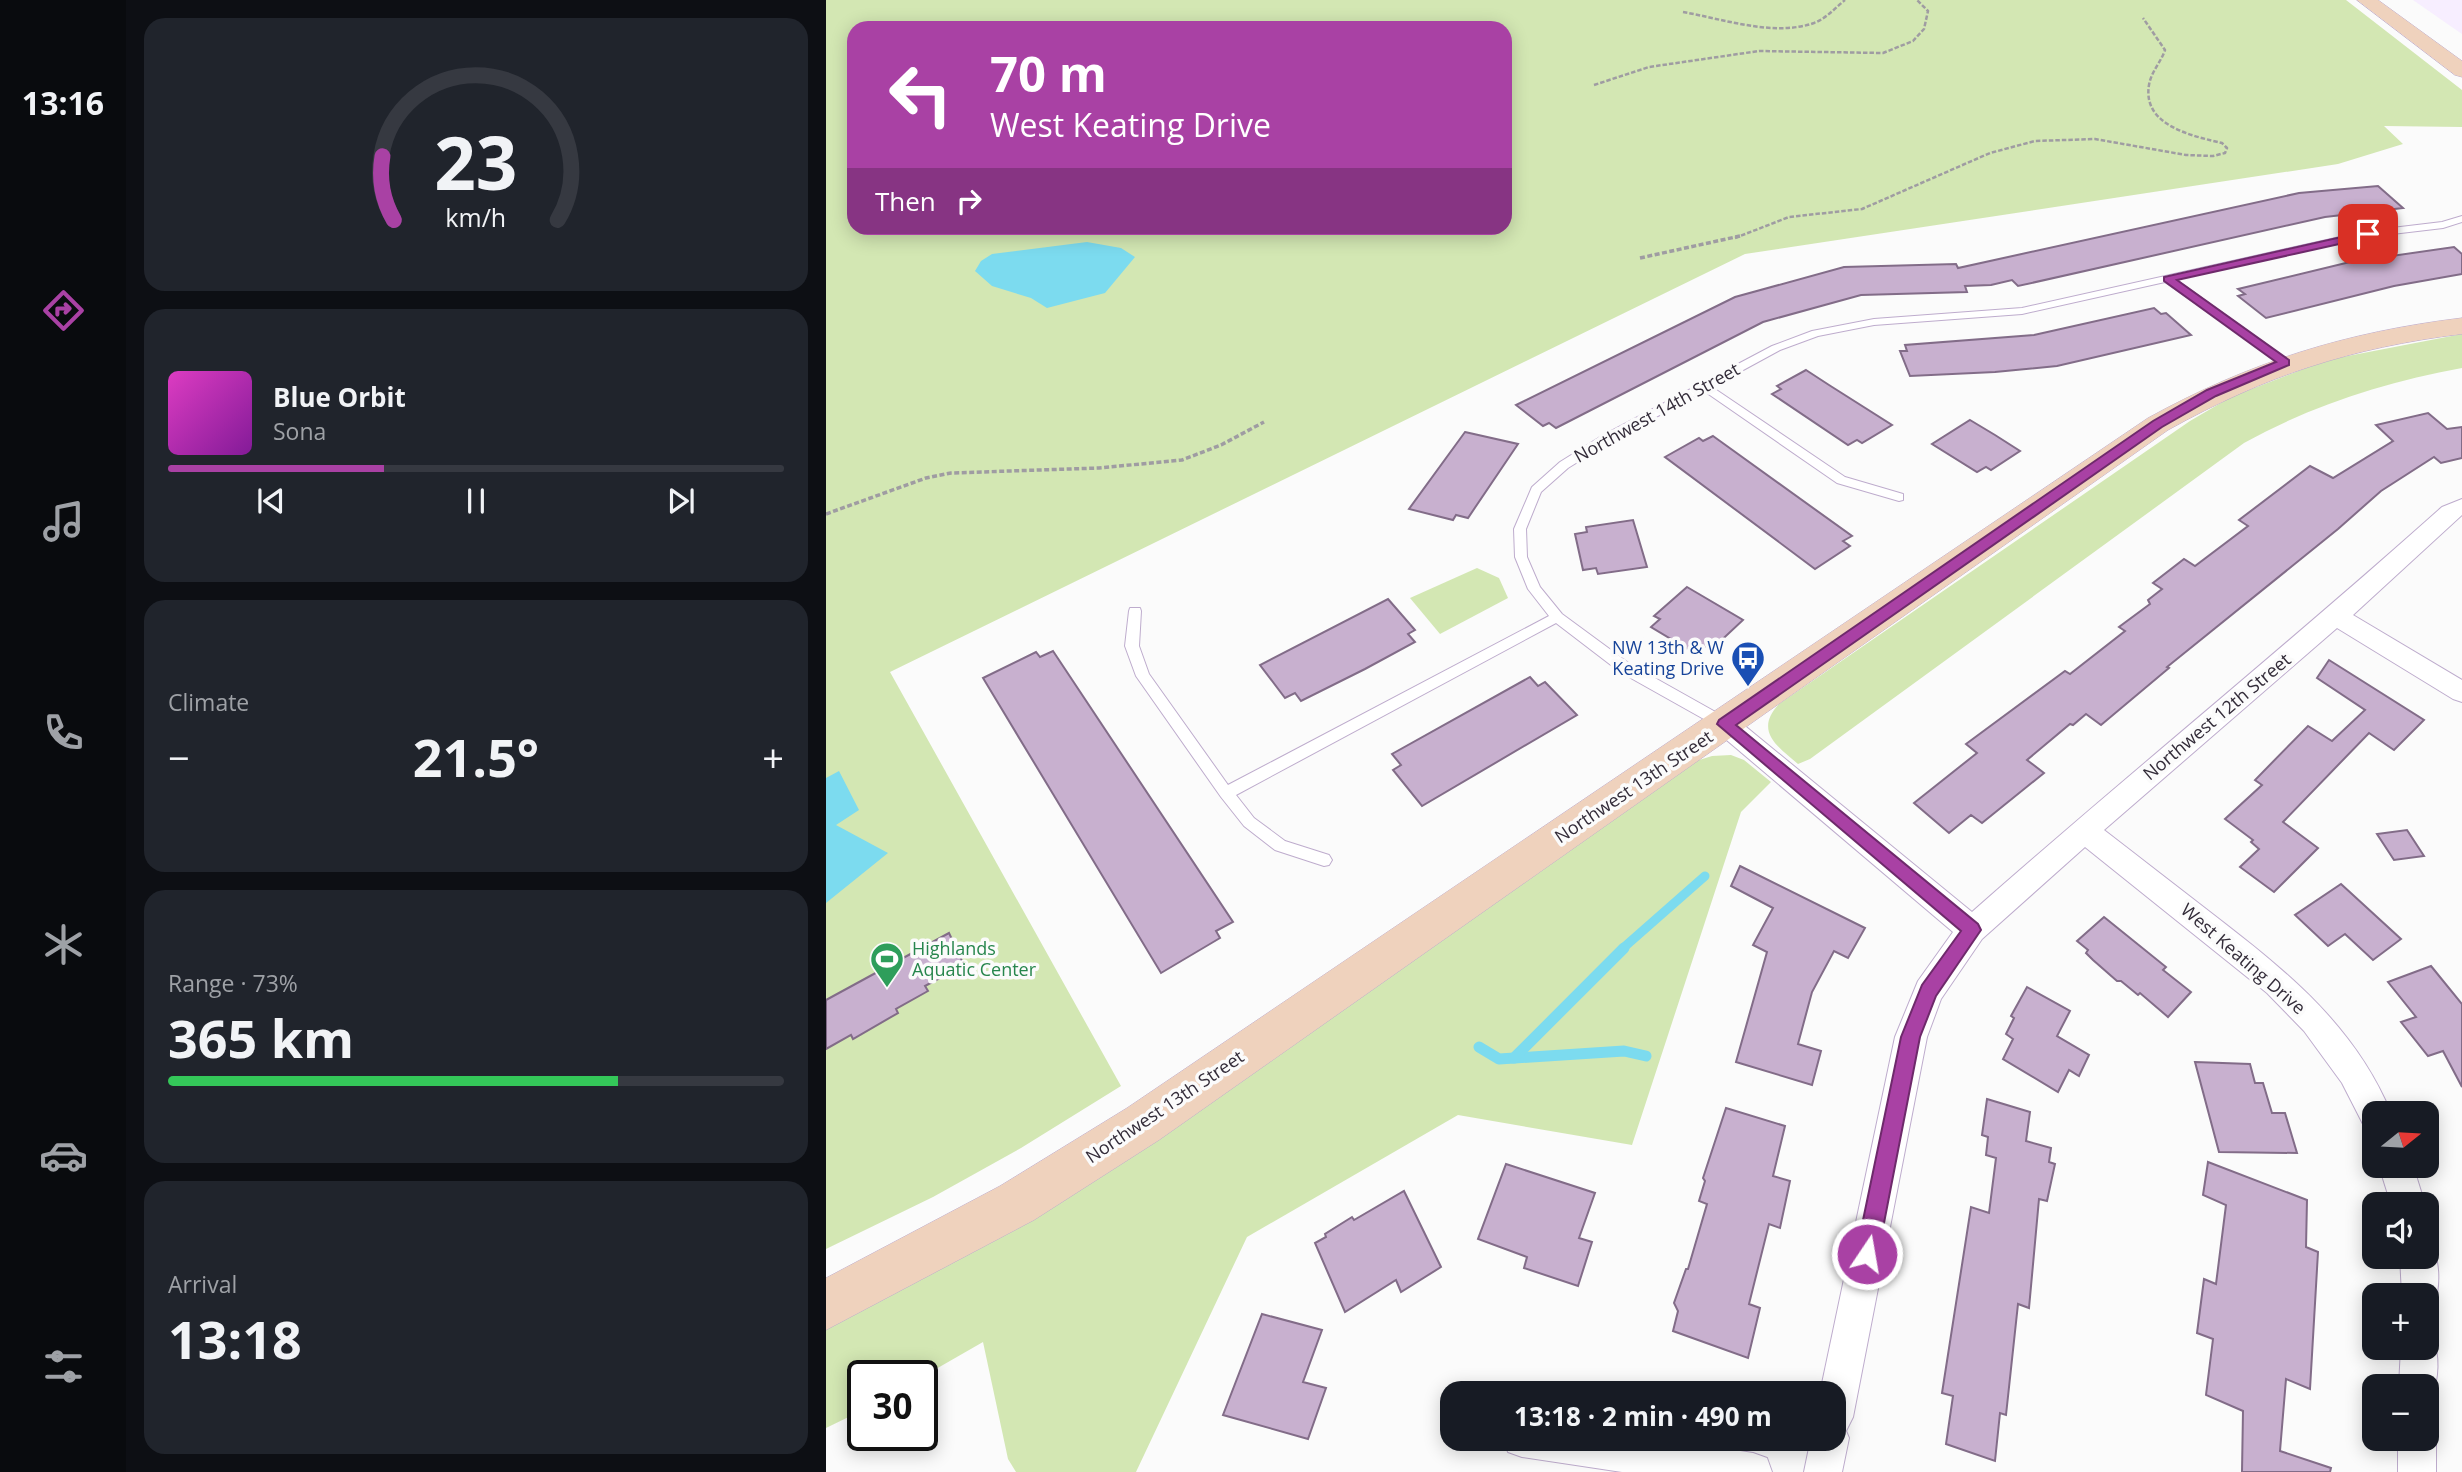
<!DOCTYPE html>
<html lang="en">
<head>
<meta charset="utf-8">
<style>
  :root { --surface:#171b24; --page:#20242c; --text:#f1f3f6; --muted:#9ea1a6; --line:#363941; --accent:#a941a4 }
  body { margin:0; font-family:"Open Sans",sans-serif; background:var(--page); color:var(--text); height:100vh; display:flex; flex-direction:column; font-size:26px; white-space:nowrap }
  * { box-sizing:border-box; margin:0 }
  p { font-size:23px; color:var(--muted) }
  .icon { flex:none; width:38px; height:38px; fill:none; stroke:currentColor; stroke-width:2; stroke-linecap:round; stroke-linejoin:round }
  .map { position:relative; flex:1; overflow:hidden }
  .side { display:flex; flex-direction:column; gap:18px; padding:18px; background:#0d0f14; width:700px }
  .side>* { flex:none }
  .top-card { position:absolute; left:21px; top:21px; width:665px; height:214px; border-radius:21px; box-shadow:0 4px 18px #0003; background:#a941a4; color:#fff; overflow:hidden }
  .needle { width:46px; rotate:72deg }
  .buttons { position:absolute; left:1536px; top:1101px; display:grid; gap:14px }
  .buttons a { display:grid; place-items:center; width:77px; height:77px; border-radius:14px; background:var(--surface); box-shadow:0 4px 18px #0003; font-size:35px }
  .speed { position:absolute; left:21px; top:1360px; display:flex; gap:14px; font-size:35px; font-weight:700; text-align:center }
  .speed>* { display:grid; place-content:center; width:91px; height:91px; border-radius:50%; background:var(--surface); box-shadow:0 4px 18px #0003; line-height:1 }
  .speed .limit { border:4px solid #111; border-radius:10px; background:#fff; color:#111 }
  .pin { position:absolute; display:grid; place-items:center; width:60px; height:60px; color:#fff; margin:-30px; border-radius:14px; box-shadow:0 4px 10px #0006 }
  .me { position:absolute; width:77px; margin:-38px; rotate:12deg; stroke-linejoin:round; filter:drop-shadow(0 0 5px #0008) }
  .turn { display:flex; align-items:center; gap:24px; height:147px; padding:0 28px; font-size:32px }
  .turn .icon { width:91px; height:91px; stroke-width:2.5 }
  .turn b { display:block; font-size:49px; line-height:60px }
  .then { display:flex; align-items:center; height:66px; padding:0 28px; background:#0003; gap:14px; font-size:26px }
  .big { font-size:52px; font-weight:700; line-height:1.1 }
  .side .card { flex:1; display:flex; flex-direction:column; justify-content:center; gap:10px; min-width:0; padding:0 24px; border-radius:21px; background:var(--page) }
  .side .dial { align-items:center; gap:0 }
  .dial svg { height:182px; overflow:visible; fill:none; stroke:var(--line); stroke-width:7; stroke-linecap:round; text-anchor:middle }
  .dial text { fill:var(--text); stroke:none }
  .song { display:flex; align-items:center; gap:21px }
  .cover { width:84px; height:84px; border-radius:10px; background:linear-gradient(135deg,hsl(310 70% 55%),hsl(290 70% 35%)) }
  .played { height:7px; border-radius:4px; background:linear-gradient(90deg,var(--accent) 35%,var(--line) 35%) }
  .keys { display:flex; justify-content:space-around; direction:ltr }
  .heat { display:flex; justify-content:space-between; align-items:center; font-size:38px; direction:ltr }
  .charge { height:10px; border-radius:5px; background:linear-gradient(90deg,#34c759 73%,var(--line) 0) }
  .trip { position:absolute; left:614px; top:1381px; width:406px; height:70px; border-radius:21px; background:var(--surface); box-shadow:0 4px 18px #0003; font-weight:700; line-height:70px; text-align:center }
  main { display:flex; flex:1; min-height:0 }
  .tab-bar { display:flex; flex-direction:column; width:126px; justify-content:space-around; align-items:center; background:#090b0e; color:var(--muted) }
  .tab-bar .icon { width:49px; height:49px }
  .tab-bar .on { color:var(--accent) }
  .tab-bar b { font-size:32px; color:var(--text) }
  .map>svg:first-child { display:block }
  .built { fill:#f7eeff }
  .green { fill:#d3e7b3; fill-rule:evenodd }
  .water { fill:#7cdbef }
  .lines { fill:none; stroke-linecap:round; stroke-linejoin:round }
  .stream-far1 { stroke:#7cdbef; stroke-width:9 }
  .stream { stroke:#7cdbef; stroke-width:11 }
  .building { fill:#c8b0cf; stroke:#826c88; stroke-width:2 }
  .lane-casing { stroke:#beaccd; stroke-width:2 }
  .street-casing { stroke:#beaccd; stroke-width:2 }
  .secondary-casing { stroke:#beaccd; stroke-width:1 }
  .path-far1 { stroke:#9f9ca2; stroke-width:2.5; stroke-dasharray:4.5 2; stroke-linecap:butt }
  .path { stroke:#9f9ca2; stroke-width:3.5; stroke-dasharray:5 2.5; stroke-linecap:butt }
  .lane { fill:#fff; fill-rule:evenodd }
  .street { fill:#fff; fill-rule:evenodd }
  .secondary { fill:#efd2bd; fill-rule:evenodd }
  .route { fill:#a941a4; stroke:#6e2a6b; stroke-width:2 }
  .labels { text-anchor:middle; stroke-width:7; stroke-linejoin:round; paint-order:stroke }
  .street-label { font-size:18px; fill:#332c39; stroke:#fbfbfb }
  .transit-label { font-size:18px; fill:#164399; stroke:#fbfbfb; text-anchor:end }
  .leisure-label { font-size:18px; fill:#27864d; stroke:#fbfbfb; text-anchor:start }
</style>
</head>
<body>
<main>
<nav class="tab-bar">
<b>13:16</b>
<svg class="icon on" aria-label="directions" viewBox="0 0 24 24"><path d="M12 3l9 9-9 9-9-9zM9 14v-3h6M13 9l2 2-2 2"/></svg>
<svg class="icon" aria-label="music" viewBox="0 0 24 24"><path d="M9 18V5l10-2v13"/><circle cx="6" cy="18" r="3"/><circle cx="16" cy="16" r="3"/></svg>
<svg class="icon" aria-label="phone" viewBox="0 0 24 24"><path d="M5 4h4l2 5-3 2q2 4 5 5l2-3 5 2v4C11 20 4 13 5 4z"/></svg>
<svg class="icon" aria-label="climate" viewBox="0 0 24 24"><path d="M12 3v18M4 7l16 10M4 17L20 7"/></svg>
<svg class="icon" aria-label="car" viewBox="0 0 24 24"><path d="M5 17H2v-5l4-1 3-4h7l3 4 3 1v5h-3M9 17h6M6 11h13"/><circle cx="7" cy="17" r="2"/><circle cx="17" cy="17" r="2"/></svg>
<svg class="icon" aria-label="filters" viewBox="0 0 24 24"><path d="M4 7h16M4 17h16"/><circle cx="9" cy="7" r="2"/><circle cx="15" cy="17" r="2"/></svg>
</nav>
<section class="side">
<div class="card dial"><svg viewBox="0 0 100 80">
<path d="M14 69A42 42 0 1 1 86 69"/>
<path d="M14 69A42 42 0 0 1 9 41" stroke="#a941a4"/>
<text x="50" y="56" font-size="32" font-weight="700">23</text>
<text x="50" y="72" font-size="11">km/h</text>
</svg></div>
<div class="card">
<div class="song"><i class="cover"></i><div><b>Blue Orbit</b><p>Sona</p></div></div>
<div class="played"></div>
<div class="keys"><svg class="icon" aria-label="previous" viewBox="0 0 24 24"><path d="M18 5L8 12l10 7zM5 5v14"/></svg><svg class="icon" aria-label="pause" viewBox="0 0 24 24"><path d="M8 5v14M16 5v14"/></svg><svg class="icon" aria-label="next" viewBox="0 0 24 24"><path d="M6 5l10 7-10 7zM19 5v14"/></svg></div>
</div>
<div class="card"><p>Climate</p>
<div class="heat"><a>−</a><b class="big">21.5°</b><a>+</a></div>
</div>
<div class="card"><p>Range · 73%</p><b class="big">365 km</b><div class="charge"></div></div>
<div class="card"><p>Arrival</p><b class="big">13:18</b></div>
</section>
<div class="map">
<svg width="1636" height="1472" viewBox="0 0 1636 1472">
  <rect width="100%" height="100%" fill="#fbfbfb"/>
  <!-- built -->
  <path class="built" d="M 1587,0 L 1636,0 L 1636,34 Z"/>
  <!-- green -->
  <g class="green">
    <path d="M 0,0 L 1520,0 L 1636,90 L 1636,127 L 1558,126 L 1577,144 L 1512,164 L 919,254 L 64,672 L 295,1086 L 195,1148 L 107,1197 L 0,1249 ZM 28,28 L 679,28 L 679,228 L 28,228 Z"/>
    <path d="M 1636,334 L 1636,368 C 1559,382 1487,405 1418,443 L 984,759 L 972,764 C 951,746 928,731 953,704 L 1364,421 L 1405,397 L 1501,360 Z"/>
    <path d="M 651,568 L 673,578 L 682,598 L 614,634 L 584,598 Z"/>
    <path d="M 905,755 L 918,760 L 945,782 L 915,812 L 806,1145 L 632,1115 L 421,1237 L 310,1472 L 190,1472 L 182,1459 L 157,1342 L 96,1377 L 37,1376 L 37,1410 L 0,1428 L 0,1325 L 870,761 L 886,756 Z"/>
  </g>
  <!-- water -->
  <g class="water">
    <path d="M 261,242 L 295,248 L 309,257 L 279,293 L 221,308 L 205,298 L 166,286 L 149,271 L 155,261 L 166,254 Z"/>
    <path d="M 13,771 L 33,810 L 10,825 L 62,853 L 0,903 L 0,778 Z"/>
  </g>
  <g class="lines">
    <!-- stream-far1 -->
    <path class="stream-far1" d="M 796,949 L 879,876"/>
    <!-- stream -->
    <g class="stream">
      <path d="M 653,1047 L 673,1059 L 798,1051 L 820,1056"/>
      <path d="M 688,1058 L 798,948"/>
    </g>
  </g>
  <!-- building -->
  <g class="building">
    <path d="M 1552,186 L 1577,208 L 1499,217 L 1192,286 L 1186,280 L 1165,285 L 1139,286 L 1141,292 L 1035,295 L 937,322 L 730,428 L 723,423 L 717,426 L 690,405 L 909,297 L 1018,267 L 1130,264 L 1132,268 L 1473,193 Z"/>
    <path d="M 1628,247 L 1636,254 L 1636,274 L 1568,286 L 1440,318 L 1412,296 L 1419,294 L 1412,289 L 1524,262 Z"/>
    <path d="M 1328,308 L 1335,314 L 1340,313 L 1365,335 L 1231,366 L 1169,372 L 1084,376 L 1074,351 L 1081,351 L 1079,345 L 1208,335 Z"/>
    <path d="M 980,370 L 1003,385 L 1066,425 L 1036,443 L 1031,440 L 1022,445 L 946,394 L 955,389 L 951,386 Z"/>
    <path d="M 1602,413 L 1621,429 L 1636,427 L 1636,458 L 1615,463 L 1608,457 L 1555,491 L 1512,529 L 1341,667 L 1343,668 L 1275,725 L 1260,714 L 1247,725 L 1244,724 L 1201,760 L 1218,773 L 1156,823 L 1145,815 L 1123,833 L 1088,803 L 1151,753 L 1140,744 L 1239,671 L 1244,674 L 1299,631 L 1293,627 L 1324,604 L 1322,600 L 1336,589 L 1327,583 L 1358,559 L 1369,566 L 1422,526 L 1413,520 L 1484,466 L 1507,478 L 1567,441 L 1550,425 Z"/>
    <path d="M 1144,420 L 1169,435 L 1194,451 L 1165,470 L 1160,467 L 1151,472 L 1106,444 Z"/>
    <path d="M 639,432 L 692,444 L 642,518 L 630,515 L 627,520 L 583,509 Z"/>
    <path d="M 887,436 L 1026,536 L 1017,541 L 1024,546 L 989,569 L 839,457 L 873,438 L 877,441 Z"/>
    <path d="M 807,520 L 821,567 L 772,574 L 770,568 L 757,570 L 749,534 L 761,532 L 760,527 Z"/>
    <path d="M 861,587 L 917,620 L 885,650 L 879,646 L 870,654 L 825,627 L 834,619 L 828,616 Z"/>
    <path d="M 562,599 L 589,630 L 582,634 L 589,642 L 539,669 L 475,701 L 469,693 L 459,698 L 434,665 Z"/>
    <path d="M 227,651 L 407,922 L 390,931 L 394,938 L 335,973 L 157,678 L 210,652 L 214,657 Z"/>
    <path d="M 1503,660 L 1598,720 L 1568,750 L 1543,733 L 1457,822 L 1492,848 L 1448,892 L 1414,867 L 1433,849 L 1425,842 L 1427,840 L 1399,819 L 1436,785 L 1429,780 L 1482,726 L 1506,741 L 1539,710 L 1491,678 Z"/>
    <path d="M 704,677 L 712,686 L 719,682 L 751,715 L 596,806 L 567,770 L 575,765 L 566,754 Z"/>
    <path d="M 1581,830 L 1598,856 L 1568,860 L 1551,834 Z"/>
    <path d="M 914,866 L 1039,928 L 1022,958 L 1008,951 L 986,992 L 972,1044 L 995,1051 L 986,1085 L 910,1062 L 941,952 L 927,945 L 947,908 L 905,886 Z"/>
    <path d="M 1515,884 L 1575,939 L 1547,960 L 1519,934 L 1502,946 L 1469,915 Z"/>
    <path d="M 1278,917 L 1340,967 L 1337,970 L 1365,992 L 1342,1017 L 1314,993 L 1312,995 L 1295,981 L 1291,981 L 1267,960 L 1260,953 L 1262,950 L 1251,941 Z"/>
    <path d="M 123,933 L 138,965 L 99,986 L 102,991 L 70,1009 L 72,1013 L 27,1039 L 25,1035 L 0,1049 L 0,1000 Z"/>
    <path d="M 1605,966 L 1636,1004 L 1636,1087 L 1617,1051 L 1602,1056 L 1575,1022 L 1590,1017 L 1562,982 Z"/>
    <path d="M 1201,987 L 1244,1011 L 1231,1036 L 1263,1055 L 1253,1076 L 1243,1070 L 1232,1092 L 1177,1059 L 1187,1039 L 1180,1034 L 1188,1018 L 1185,1016 Z"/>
    <path d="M 1369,1062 L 1424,1064 L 1429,1083 L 1437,1083 L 1446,1113 L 1459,1113 L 1471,1153 L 1393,1152 Z"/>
    <path d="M 1161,1099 L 1204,1112 L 1200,1141 L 1225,1148 L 1223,1162 L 1229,1164 L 1221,1201 L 1213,1199 L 1203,1308 L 1192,1304 L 1180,1415 L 1174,1413 L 1169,1461 L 1120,1444 L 1127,1396 L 1116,1393 L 1145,1207 L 1163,1213 L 1170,1158 L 1160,1155 L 1162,1137 L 1156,1135 Z"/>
    <path d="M 900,1108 L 959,1126 L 947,1176 L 964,1181 L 954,1228 L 943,1224 L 923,1304 L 934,1308 L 922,1358 L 847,1331 L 852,1311 L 848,1303 L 860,1269 L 862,1269 L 881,1204 L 873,1201 L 879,1181 L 877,1178 Z"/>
    <path d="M 1382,1162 L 1481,1200 L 1480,1247 L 1492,1252 L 1484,1389 L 1460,1379 L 1454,1451 L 1505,1468 L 1504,1472 L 1416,1472 L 1417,1411 L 1380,1395 L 1387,1339 L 1371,1333 L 1378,1279 L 1390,1284 L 1400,1205 L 1377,1195 Z"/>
    <path d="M 680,1164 L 769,1193 L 753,1238 L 766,1242 L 752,1286 L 698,1268 L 701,1257 L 652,1239 Z"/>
    <path d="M 578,1191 L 615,1267 L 575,1292 L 570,1280 L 519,1312 L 489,1243 L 500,1237 L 499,1234 L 526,1217 L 528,1220 Z"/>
    <path d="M 436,1314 L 496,1330 L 477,1382 L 500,1388 L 482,1439 L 397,1415 Z"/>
  </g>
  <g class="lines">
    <!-- lane casing -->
    <g class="lane-casing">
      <path id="lane" d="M 1636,216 L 1636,222 L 1617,228 L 1541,237 L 1349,279 L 1463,361 L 1463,365 L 1459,366 L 1339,282 L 1196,314 L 1048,325 L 992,336 L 954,350 L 886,387 L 1019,477 L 1077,494 L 1077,500 L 1073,501 L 1011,483 L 878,391 L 782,443 L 742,468 L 715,492 L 700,529 L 701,557 L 714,587 L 736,614 L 804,664 L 902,719 L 904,723 L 902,727 L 892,727 L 794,672 L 730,623 L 410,795 L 428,818 L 459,841 L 503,855 L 506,860 L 503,865 L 498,866 L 449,850 L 418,826 L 395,797 L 310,676 L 299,646 L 303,611 L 304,608 L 314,608 L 315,611 L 313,646 L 323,674 L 402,785 L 723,616 L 702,589 L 689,557 L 688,529 L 706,487 L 734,462 L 774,437 L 946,346 L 986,331 L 1048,319 L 1196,308 L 1541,231 L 1616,222 Z"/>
    </g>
    <!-- street casing -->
    <g class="street-casing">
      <g id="street">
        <path d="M 1636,499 L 1636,515 L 1527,615 L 1636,680 L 1636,702 L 1627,699 L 1511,628 L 1278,830 C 1316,859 1354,889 1393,919 C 1464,974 1529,1027 1565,1113 L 1549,1113 L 1549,1129 L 1537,1124 L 1516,1083 L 1478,1031 L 1441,993 L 1259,847 L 1156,939 L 1115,999 L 1101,1037 L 1027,1417 L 1020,1431 L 1023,1438 L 1016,1472 L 978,1472 L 985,1438 L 1008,1438 L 1008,1393 L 994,1393 L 1069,1037 L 1092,981 L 1127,932 L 890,731 L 886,724 L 890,717 L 899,714 L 908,717 L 1146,912 C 1301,775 1462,645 1616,507 Z"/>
        <path d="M 1553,1166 L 1587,1166 L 1599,1204 L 1565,1204 Z"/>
        <path d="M 1601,1242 C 1616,1255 1614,1291 1607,1308 L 1601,1310 L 1601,1295 L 1576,1295 L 1574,1256 L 1601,1256 Z"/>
        <path d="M 1601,1333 L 1606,1335 C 1614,1355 1613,1379 1605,1399 L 1601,1401 L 1601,1386 L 1573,1386 L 1575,1348 L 1601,1348 Z"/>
        <path d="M 1601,1423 L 1605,1424 L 1610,1438 L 1610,1472 L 1572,1472 L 1572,1438 L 1601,1438 Z"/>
        <path d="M 677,1438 L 831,1438 L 927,1453 L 941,1458 L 946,1472 L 796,1472 L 696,1457 L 682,1452 Z"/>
      </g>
    </g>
    <!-- secondary casing -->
    <g class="secondary-casing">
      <g id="secondary">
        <path d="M 1531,0 L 1552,0 L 1636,61 L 1636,77 L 1629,75 Z"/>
        <path d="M 1636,318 L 1636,334 C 1524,348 1441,375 1342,430 L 333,1140 L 208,1220 L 0,1330 L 0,1278 L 174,1186 L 301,1108 L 1322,418 C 1424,362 1520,332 1636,318 Z"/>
      </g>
    </g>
    <!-- path-far1 -->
    <g class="path-far1">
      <path d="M 857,12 C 897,19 948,37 988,23 C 1001,18 1009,8 1019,0"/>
      <path d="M 768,85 L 823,67 L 933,51 L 1057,53 L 1087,41 L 1098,29 L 1102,11 L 1091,0"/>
      <path d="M 909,238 L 963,217 L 1036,209 L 1164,153 L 1209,141 L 1269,139 L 1360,155 L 1387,156 L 1399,153 L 1401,148 L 1396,143 C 1367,136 1316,126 1323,85 C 1325,72 1335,62 1339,50 L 1317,18"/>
    </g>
    <!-- path -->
    <g class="path">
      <path d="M 814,258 L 914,236"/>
      <path d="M 0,514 L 100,478 L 125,473 L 273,468 L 356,460 L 395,445 L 438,422"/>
    </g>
    <!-- lane -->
    <use href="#lane" class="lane"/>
    <!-- street -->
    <use href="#street" class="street"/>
    <!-- secondary -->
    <use href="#secondary" class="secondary"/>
  </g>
  <!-- route -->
  <path class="route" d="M 1542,231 L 1545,232 L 1545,237 L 1351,280 L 1463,360 L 1463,365 L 1390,396 L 1336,427 L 910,725 L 1152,924 L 1155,930 L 1110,996 L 1094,1037 L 1052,1254 L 1048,1261 L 1041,1264 L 1033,1261 L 1030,1254 L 1075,1037 L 1096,985 L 1135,931 L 891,724 L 893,720 L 1327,421 L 1381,390 L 1450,362 L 1338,281 L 1338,277 Z"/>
  <!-- icons -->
  <defs>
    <g id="bus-pin" transform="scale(1.75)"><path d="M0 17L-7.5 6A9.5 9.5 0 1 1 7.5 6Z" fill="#1a4fb4" stroke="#fbfbfb"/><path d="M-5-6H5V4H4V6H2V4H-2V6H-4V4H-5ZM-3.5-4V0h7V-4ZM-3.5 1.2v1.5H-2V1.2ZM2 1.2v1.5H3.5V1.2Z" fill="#fff"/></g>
    <g id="stadium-pin" transform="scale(1.75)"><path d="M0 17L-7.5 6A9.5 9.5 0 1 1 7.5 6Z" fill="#2e9e5b" stroke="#fbfbfb"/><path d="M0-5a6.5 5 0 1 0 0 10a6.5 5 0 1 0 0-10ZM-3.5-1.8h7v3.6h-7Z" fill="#fff"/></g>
  </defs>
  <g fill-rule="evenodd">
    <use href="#bus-pin" x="922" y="658"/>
    <use href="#stadium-pin" x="61" y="959"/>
  </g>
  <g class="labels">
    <!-- street labels -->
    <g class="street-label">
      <text transform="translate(831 413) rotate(-29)" y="6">Northwest 14th Street</text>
      <text transform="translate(1391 717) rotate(-40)" y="6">Northwest 12th Street</text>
      <text transform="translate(808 787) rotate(-34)" y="6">Northwest 13th Street</text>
      <text transform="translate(1417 959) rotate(41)" y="6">West Keating Drive</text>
      <text transform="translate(339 1107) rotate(-34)" y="6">Northwest 13th Street</text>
    </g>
    <!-- transit labels -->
    <g class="transit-label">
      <text x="898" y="654">NW 13th &amp; W<tspan x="898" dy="21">Keating Drive</tspan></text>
    </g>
    <!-- leisure labels -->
    <g class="leisure-label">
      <text x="86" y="955">Highlands<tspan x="86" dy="21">Aquatic Center</tspan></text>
    </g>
  </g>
</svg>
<div class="buttons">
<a><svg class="needle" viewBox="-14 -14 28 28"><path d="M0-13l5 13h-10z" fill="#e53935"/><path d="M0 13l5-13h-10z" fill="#9ea1a6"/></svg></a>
<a><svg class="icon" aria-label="sound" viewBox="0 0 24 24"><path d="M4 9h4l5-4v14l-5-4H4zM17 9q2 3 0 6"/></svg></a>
<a>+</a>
<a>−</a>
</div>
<div class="speed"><div class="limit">30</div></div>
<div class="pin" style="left:1542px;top:234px;background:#d93025"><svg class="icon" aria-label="arrive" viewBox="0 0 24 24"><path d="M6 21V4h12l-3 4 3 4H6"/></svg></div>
<svg class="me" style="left:1041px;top:1254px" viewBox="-20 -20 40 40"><circle r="17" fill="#a941a4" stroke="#fff" stroke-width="3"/><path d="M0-11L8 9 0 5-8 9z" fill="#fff"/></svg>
<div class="trip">13:18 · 2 min · 490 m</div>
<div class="top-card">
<div class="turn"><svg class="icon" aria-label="left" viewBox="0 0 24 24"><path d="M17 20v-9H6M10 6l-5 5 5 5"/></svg><div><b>70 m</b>West Keating Drive</div></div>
<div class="then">Then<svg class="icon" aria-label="right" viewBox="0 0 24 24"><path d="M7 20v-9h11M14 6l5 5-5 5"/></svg></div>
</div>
</div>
</main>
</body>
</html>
